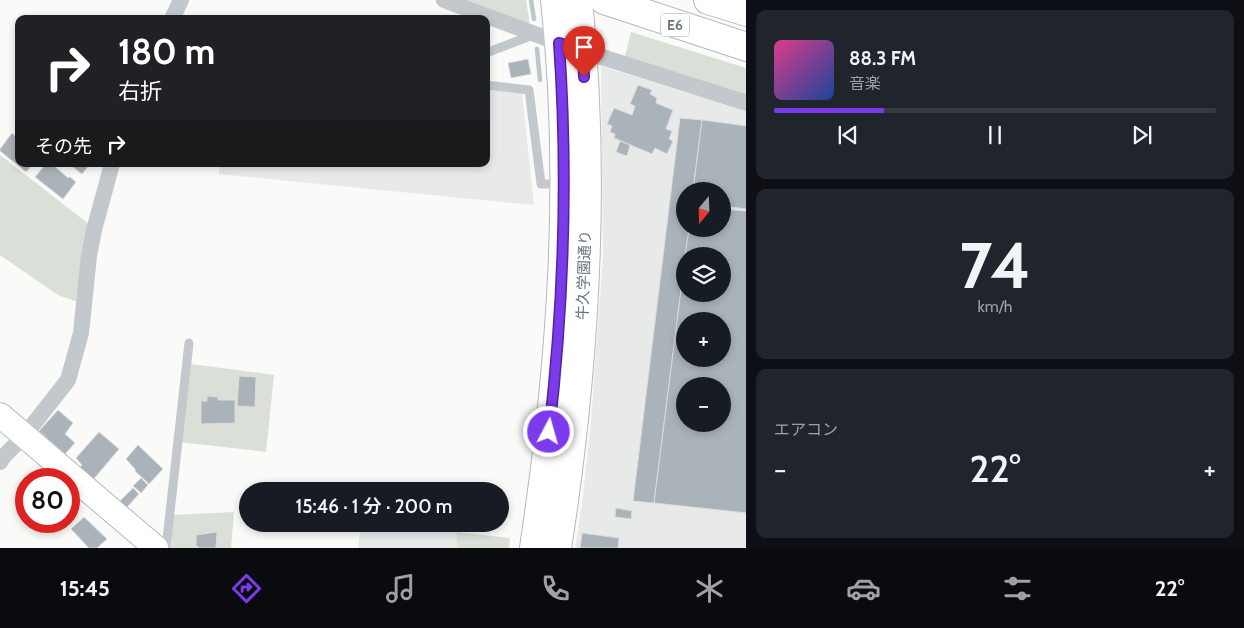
<!DOCTYPE html>
<html lang="ja">
<head>
<meta charset="utf-8">
<style>
  :root { --surface:#171b24; --page:#20242c; --text:#f1f3f6; --muted:#9ea1a6; --line:#363941; --accent:#7c3aed }
  body { margin:0; font-family:Cabin,"Noto Sans JP",sans-serif; background:var(--page); color:var(--text); height:100vh; display:flex; flex-direction:column; font-size:19px; white-space:nowrap }
  * { box-sizing:border-box; margin:0 }
  p { font-size:16px; color:var(--muted) }
  .icon { flex:none; width:28px; height:28px; fill:none; stroke:currentColor; stroke-width:2; stroke-linecap:round; stroke-linejoin:round }
  .map { position:relative; flex:1; overflow:hidden }
  .side { display:flex; flex-direction:column; gap:10px; padding:10px; background:#0d0f14; width:498px }
  .side>* { flex:none }
  .hud { position:absolute; left:15px; top:15px; width:475px; height:152px; border-radius:10px; box-shadow:0 2px 8px #0003; background:#202124; color:#fff; overflow:hidden }
  .needle { width:32px; rotate:199deg }
  .tools { position:absolute; left:676px; top:182px; display:grid; gap:10px }
  .tools a { display:grid; place-items:center; width:55px; height:55px; border-radius:50%; background:var(--surface); box-shadow:0 2px 8px #0003; font-size:25px }
  .speed { position:absolute; left:15px; top:468px; display:flex; gap:10px; font-size:25px; font-weight:700; text-align:center }
  .speed>* { display:grid; place-content:center; width:65px; height:65px; border-radius:50%; background:var(--surface); box-shadow:0 2px 8px #0003; line-height:1 }
  .speed .limit { border:8px solid #d22; background:#fff; color:#111 }
  .pin { position:absolute; display:grid; place-items:center; width:42px; height:42px; color:#fff; margin:-51px -21px; border-radius:50% 50% 50% 0; rotate:-45deg; box-shadow:0 0 5px #0007 }
  .pin .icon { rotate:45deg }
  .me { position:absolute; width:55px; margin:-28px; rotate:6deg; stroke-linejoin:round; filter:drop-shadow(0 0 4px #0008) }
  .turn { display:flex; align-items:center; gap:18px; height:105px; padding:0 20px; font-size:22px }
  .turn .icon { width:65px; height:65px; stroke-width:2.5 }
  .turn b { display:block; font-size:35px; line-height:42px }
  .then { display:flex; align-items:center; height:48px; padding:0 20px; background:#0003; gap:10px; font-size:19px }
  .big { font-size:38px; font-weight:600; line-height:1.1 }
  .side .card { flex:1; display:flex; flex-direction:column; justify-content:center; gap:8px; min-width:0; padding:0 18px; border-radius:10px; background:var(--page) }
  .side .dial { align-items:center; gap:0 }
  .dial b { font-size:65px; line-height:1 }
  .song { display:flex; align-items:center; gap:15px }
  .cover { width:60px; height:60px; border-radius:8px; background:linear-gradient(135deg,hsl(330 70% 55%),hsl(220 70% 35%)) }
  .played { height:5px; border-radius:2px; background:linear-gradient(90deg,var(--accent) 25%,var(--line) 25%) }
  .keys { display:flex; justify-content:space-around; direction:ltr }
  .heat { display:flex; justify-content:space-between; align-items:center; font-size:28px; direction:ltr }
  .trip { position:absolute; left:239px; top:482px; width:270px; height:50px; border-radius:25px; background:var(--surface); box-shadow:0 2px 8px #0003; font-weight:600; line-height:50px; text-align:center }
  .tab-bar { display:flex; height:80px; justify-content:space-around; align-items:center; background:#090b0e; color:var(--muted) }
  .tab-bar .icon { width:35px; height:35px }
  .tab-bar .on { color:var(--accent) }
  .tab-bar b { font-size:22px; color:var(--text) }
  main { display:flex; flex:1; min-height:0 }
  .map>svg:first-child { display:block }
  .built { fill:#e8e9e9; fill-rule:evenodd }
  .green { fill:#dadfd7 }
  .lines { fill:none; stroke-linecap:round; stroke-linejoin:round }
  .stream { stroke:#bbc7cb; stroke-width:4.5 }
  .building { fill:#aab3b9; stroke:#dcdcda; fill-rule:evenodd }
  .secondary-casing { stroke:#b3babf; stroke-width:26 }
  .highway-casing { stroke:#b4b9bd; stroke-width:30 }
  .lane { stroke:#c3c8cc; stroke-width:9 }
  .street { stroke:#c3c8cc; stroke-width:16 }
  .secondary { stroke:#fff; stroke-width:24 }
  .highway { stroke:#fff; stroke-width:28 }
  .route-casing { stroke:#51269a; stroke-width:12 }
  .route { stroke:#7c3aed; stroke-width:9 }
  .labels { text-anchor:middle; stroke-width:5; stroke-linejoin:round; paint-order:stroke }
  .shield { fill:#fff; stroke:#939fa8; stroke-width:1 }
  .shield-label { font-size:14px; font-weight:bold; fill:#657683 }
  .street-label { font-size:15px; fill:#657683; stroke:#fff }
</style>
</head>
<body>
<main>
<div class="map">
<svg width="747" height="548" viewBox="0 0 747 548">
  <rect width="100%" height="100%" fill="#fafaf8"/>
  <!-- built -->
  <g class="built">
    <path d="M 601,66 L 746,111 L 746,548 L 575,548 L 582,504 L 591,421 L 603,256 ZM 685,191 L 722,191 L 722,229 L 685,229 ZM 685,256 L 722,256 L 722,294 L 685,294 ZM 685,321 L 722,321 L 722,359 L 685,359 ZM 685,386 L 722,386 L 722,424 L 685,424 Z"/>
    <path d="M 486,89 L 522,93 L 534,205 L 219,174 L 219,164 L 486,164 Z"/>
    <path d="M 361,524 L 389,524 L 457,532 L 457,548 L 358,548 Z"/>
  </g>
  <!-- green -->
  <g class="green">
    <path d="M 467,0 L 526,0 L 530,25 Z"/>
    <path d="M 631,32 L 746,68 L 746,95 L 625,57 Z"/>
    <path d="M 0,155 L 90,225 L 78,302 L 58,295 L 0,255 Z"/>
    <path d="M 191,364 L 274,375 L 266,452 L 180,442 Z"/>
    <path d="M 234,512 L 231,548 L 171,548 L 173,515 Z"/>
    <path d="M 457,532 L 510,538 L 509,548 L 457,548 Z"/>
  </g>
  <g class="lines">
    <!-- stream -->
    <g class="stream">
      <path d="M 531,0 L 534,19"/>
      <path d="M 537,49 L 540,80"/>
    </g>
  </g>
  <!-- building -->
  <g class="building">
    <path d="M 528,59 L 531,74 L 511,78 L 508,63 Z"/>
    <path d="M 638,85 L 652,90 L 650,94 L 657,98 L 656,103 L 673,110 L 666,129 L 672,131 L 669,139 L 673,141 L 667,154 L 655,148 L 652,154 L 614,138 L 615,134 L 610,132 L 612,126 L 607,124 L 614,108 L 632,115 L 635,106 L 630,104 Z"/>
    <path d="M 680,118 L 702,120 L 693,191 L 685,191 L 685,229 L 689,229 L 654,503 L 633,501 Z"/>
    <path d="M 702,120 L 747,126 L 747,209 L 722,206 L 722,191 L 693,191 Z"/>
    <path d="M 12,133 L 19,140 L 19,164 L 33,164 L 26,172 L 0,151 L 0,149 Z"/>
    <path d="M 620,141 L 630,145 L 627,156 L 616,152 Z"/>
    <path d="M 46,164 L 52,164 L 68,178 L 70,177 L 76,182 L 63,199 L 35,177 Z"/>
    <path d="M 69,164 L 90,164 L 82,174 Z"/>
    <path d="M 722,209 L 747,211 L 747,513 L 654,503 L 685,258 L 685,294 L 722,294 L 722,256 L 685,256 L 689,229 L 722,229 ZM 685,321 L 722,321 L 722,359 L 685,359 ZM 685,386 L 722,386 L 722,424 L 685,424 Z"/>
    <path d="M 239,376 L 256,377 L 255,407 L 237,406 Z"/>
    <path d="M 207,396 L 218,397 L 218,400 L 235,400 L 235,423 L 201,424 L 201,401 L 207,401 Z"/>
    <path d="M 58,410 L 73,423 L 65,434 L 75,443 L 65,454 L 39,431 Z"/>
    <path d="M 99,432 L 119,449 L 92,481 L 78,469 L 82,465 L 76,458 Z"/>
    <path d="M 138,445 L 163,469 L 149,484 L 135,471 L 135,469 L 126,459 Z"/>
    <path d="M 141,478 L 148,485 L 141,493 L 133,486 Z"/>
    <path d="M 133,488 L 139,494 L 126,508 L 120,501 Z"/>
    <path d="M 616,508 L 632,511 L 631,519 L 615,517 Z"/>
    <path d="M 84,517 L 107,539 L 97,548 L 89,548 L 71,529 Z"/>
    <path d="M 217,532 L 216,548 L 199,548 L 196,545 L 196,535 Z"/>
    <path d="M 582,533 L 619,538 L 618,548 L 580,548 Z"/>
  </g>
  <g class="lines">
    <!-- secondary casing -->
    <g class="secondary-casing">
      <path id="secondary" d="M 0,415 L 156,548"/>
    </g>
    <!-- highway casing -->
    <g class="highway-casing">
      <g id="highway">
        <path d="M 604,0 L 747,47"/>
        <path d="M 708,0 L 747,12"/>
        <path d="M 534,548 C 561,368 575,182 555,0"/>
        <path d="M 557,548 C 585,369 596,180 578,0"/>
      </g>
    </g>
    <!-- lane -->
    <g class="lane">
      <path d="M 486,53 L 533,35"/>
      <path d="M 486,85 L 529,90 L 541,184 L 561,184"/>
      <path d="M 166,548 L 189,343"/>
    </g>
    <!-- street -->
    <g class="street">
      <path d="M 444,0 L 559,43"/>
      <path d="M 172,19 L 181,0"/>
      <path d="M 583,51 L 747,103"/>
      <path d="M 0,462 L 4,456 L 24,436 L 68,380 L 81,333 L 89,256 L 94,230 L 112,164"/>
    </g>
    <!-- secondary -->
    <use href="#secondary" class="secondary"/>
    <!-- highway -->
    <use href="#highway" class="highway"/>
  </g>
  <g class="lines">
    <!-- route casing -->
    <g class="route-casing">
      <path id="route" d="M 549,432 C 564,303 568,173 559,43 L 583,51 L 584,77"/>
    </g>
    <!-- route -->
    <use href="#route" class="route"/>
  </g>
  <g class="labels">
    <!-- shield labels -->
    <rect class="shield" x="661" y="13.5" width="28" height="23" rx="4"/>
    <g class="shield-label">
      <text x="675" y="30">E6</text>
    </g>
    <!-- street labels -->
    <g class="street-label">
      <text transform="translate(584 275) rotate(-88)" y="5">牛久学園通り</text>
    </g>
  </g>
</svg>
<div class="tools">
<a><svg class="needle" viewBox="-14 -14 28 28"><path d="M0-13l5 13h-10z" fill="#e53935"/><path d="M0 13l5-13h-10z" fill="#9ea1a6"/></svg></a>
<a><svg class="icon" aria-label="layers" viewBox="0 0 24 24"><path d="M12 4l9 5-9 5-9-5zM3 14l9 5 9-5"/></svg></a>
<a>+</a>
<a>−</a>
</div>
<div class="speed"><div class="limit">80</div></div>
<div class="pin" style="left:584px;top:77px;background:#d93025"><svg class="icon" aria-label="arrive" viewBox="0 0 24 24"><path d="M6 21V4h12l-3 4 3 4H6"/></svg></div>
<svg class="me" style="left:549px;top:432px" viewBox="-20 -20 40 40"><circle r="17" fill="#7c3aed" stroke="#fff" stroke-width="3"/><path d="M0-11L8 9 0 5-8 9z" fill="#fff"/></svg>
<div class="trip">15:46 · 1 分 · 200 m</div>
<div class="hud">
<div class="turn"><svg class="icon" aria-label="right" viewBox="0 0 24 24"><path d="M7 20v-9h11M14 6l5 5-5 5"/></svg><div><b>180 m</b>右折</div></div>
<div class="then">その先<svg class="icon" aria-label="right" viewBox="0 0 24 24"><path d="M7 20v-9h11M14 6l5 5-5 5"/></svg></div>
</div>
</div>
<section class="side">
<div class="card">
<div class="song"><i class="cover"></i><div><b>88.3 FM</b><p>音楽</p></div></div>
<div class="played"></div>
<div class="keys"><svg class="icon" aria-label="previous" viewBox="0 0 24 24"><path d="M18 5L8 12l10 7zM5 5v14"/></svg><svg class="icon" aria-label="pause" viewBox="0 0 24 24"><path d="M8 5v14M16 5v14"/></svg><svg class="icon" aria-label="next" viewBox="0 0 24 24"><path d="M6 5l10 7-10 7zM19 5v14"/></svg></div>
</div>
<div class="card dial"><b>74</b><p>km/h</p></div>
<div class="card"><p>エアコン</p>
<div class="heat"><a>−</a><b class="big">22°</b><a>+</a></div>
</div>
</section>
</main>
<nav class="tab-bar">
<b>15:45</b>
<svg class="icon on" aria-label="directions" viewBox="0 0 24 24"><path d="M12 3l9 9-9 9-9-9zM9 14v-3h6M13 9l2 2-2 2"/></svg>
<svg class="icon" aria-label="music" viewBox="0 0 24 24"><path d="M9 18V5l10-2v13"/><circle cx="6" cy="18" r="3"/><circle cx="16" cy="16" r="3"/></svg>
<svg class="icon" aria-label="phone" viewBox="0 0 24 24"><path d="M5 4h4l2 5-3 2q2 4 5 5l2-3 5 2v4C11 20 4 13 5 4z"/></svg>
<svg class="icon" aria-label="climate" viewBox="0 0 24 24"><path d="M12 3v18M4 7l16 10M4 17L20 7"/></svg>
<svg class="icon" aria-label="car" viewBox="0 0 24 24"><path d="M5 17H2v-5l4-1 3-4h7l3 4 3 1v5h-3M9 17h6M6 11h13"/><circle cx="7" cy="17" r="2"/><circle cx="17" cy="17" r="2"/></svg>
<svg class="icon" aria-label="filters" viewBox="0 0 24 24"><path d="M4 7h16M4 17h16"/><circle cx="9" cy="7" r="2"/><circle cx="15" cy="17" r="2"/></svg>
<b>22°</b>
</nav>
</body>
</html>
